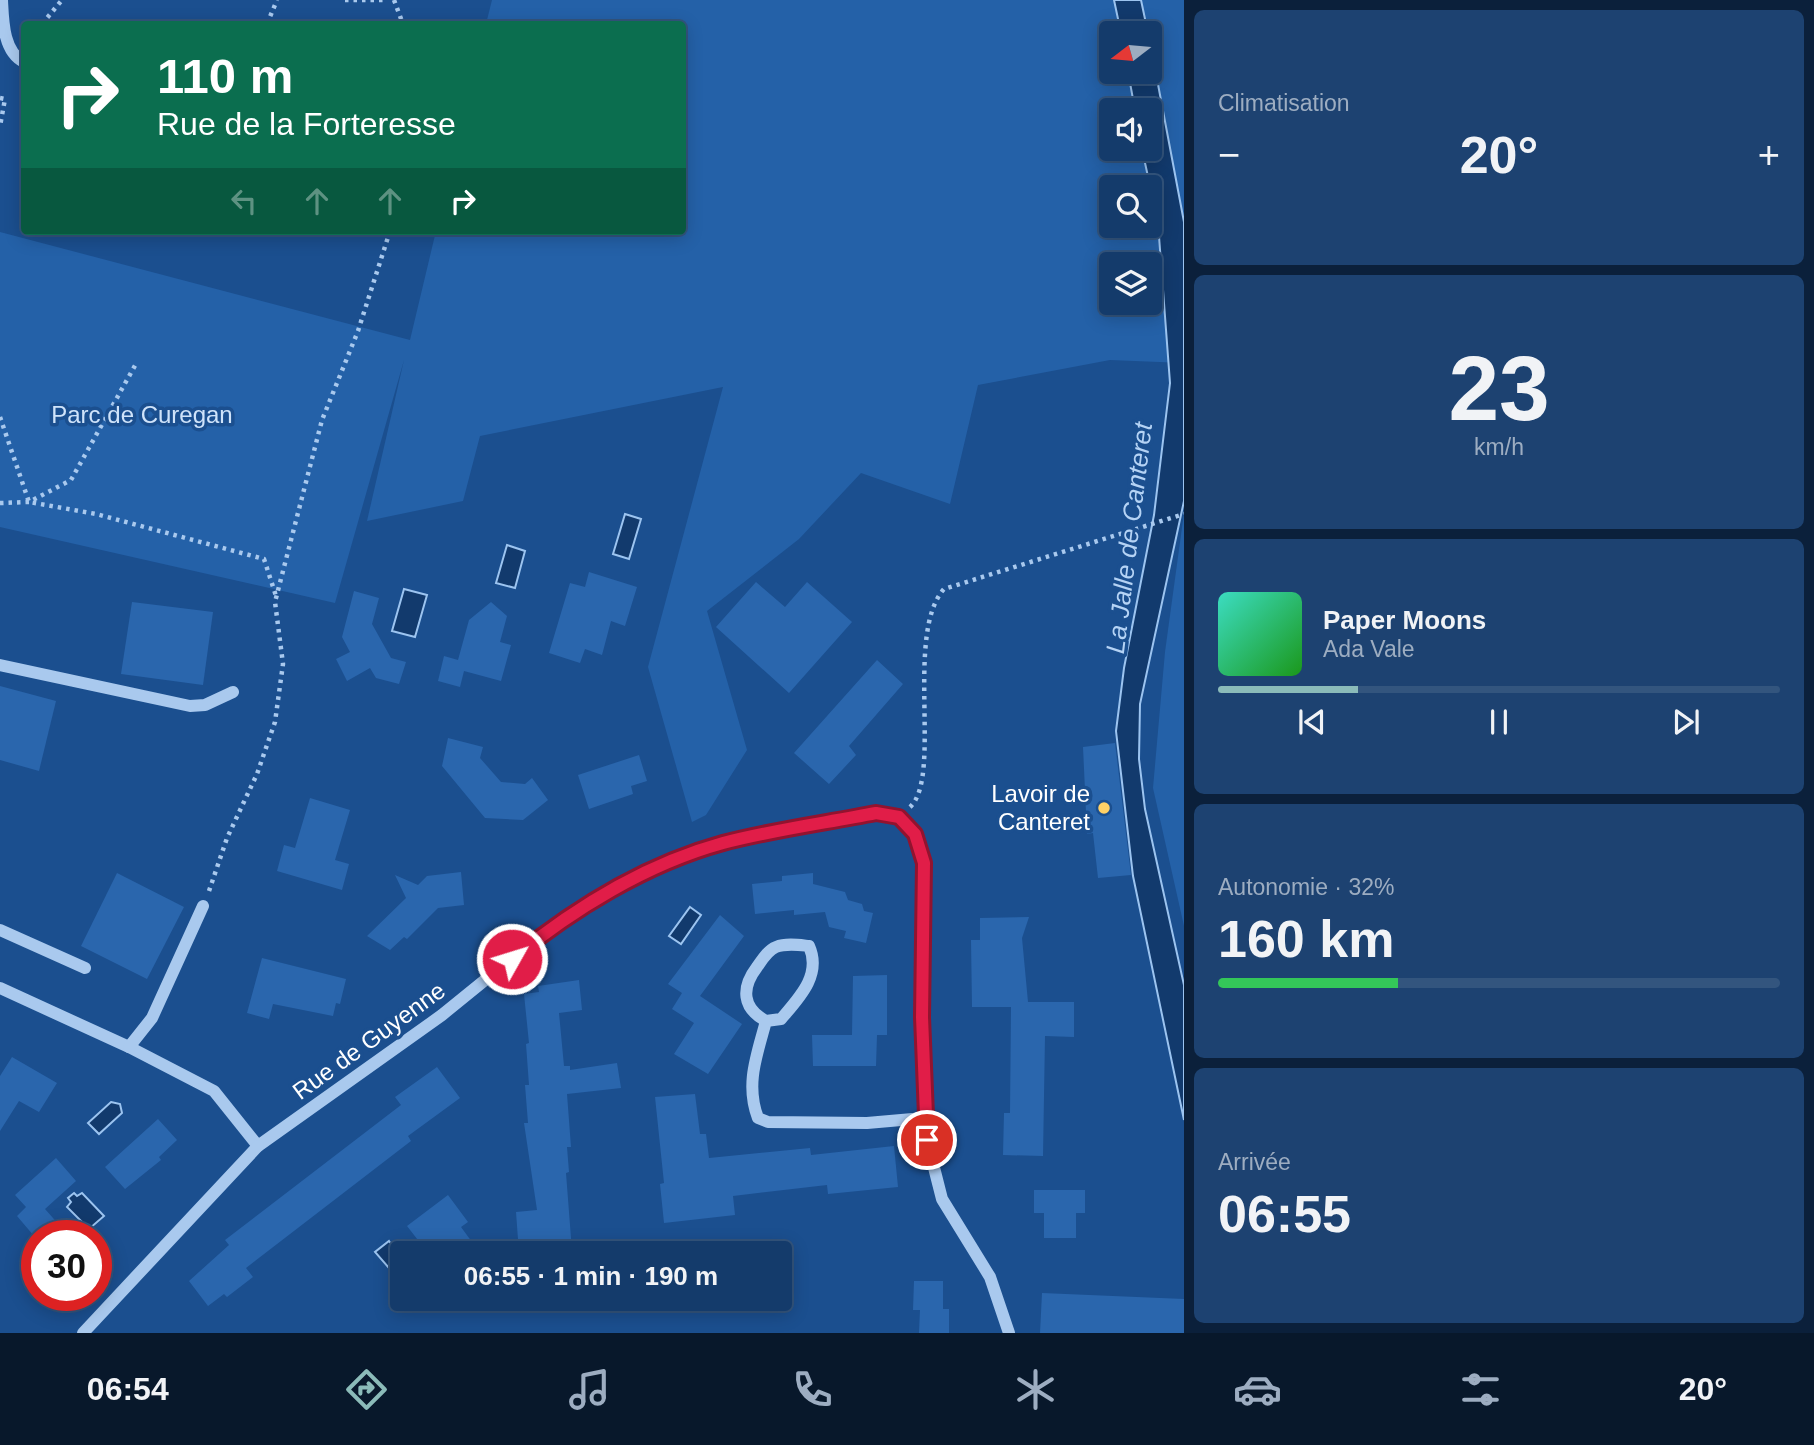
<!DOCTYPE html>
<html lang="fr">
<head>
<meta charset="utf-8">
<style>
  :root { --surface:#143b6b; --page:#1d4271; --text:#f1f3f6; --muted:#9dadc1; --line:#33557e; --accent:#8bbbb9 }
  body { margin:0; font-family:Arial,sans-serif; background:var(--page); color:var(--text); height:100vh; display:flex; flex-direction:column; font-size:26px; white-space:nowrap }
  * { box-sizing:border-box; margin:0 }
  p { font-size:23px; color:var(--muted) }
  .icon { flex:none; width:38px; height:38px; fill:none; stroke:currentColor; stroke-width:2; stroke-linecap:round; stroke-linejoin:round }
  .map { position:relative; flex:1; overflow:hidden }
  .panel { display:flex; flex-direction:column; gap:10px; padding:10px; background:#0b203b; width:630px }
  .panel>* { flex:none }
  .banner { position:absolute; left:21px; top:21px; width:665px; height:214px; border-radius:7px; box-shadow:0 4px 18px #0003,0 0 0 2px var(--line); background:#0b6e4f; color:#fff; overflow:hidden }
  .needle { width:46px; rotate:254deg }
  .fabs { position:absolute; left:1099px; top:21px; display:grid; gap:14px }
  .fabs a { display:grid; place-items:center; width:63px; height:63px; border-radius:7px; background:var(--surface); box-shadow:0 4px 18px #0003,0 0 0 2px var(--line); font-size:35px }
  .speed { position:absolute; left:21px; top:1220px; display:flex; gap:14px; font-size:35px; font-weight:700; text-align:center }
  .speed>* { display:grid; place-content:center; width:91px; height:91px; border-radius:50%; background:var(--surface); box-shadow:0 4px 18px #0003,0 0 0 2px var(--line); line-height:1 }
  .speed .limit { border:10px solid #d22; background:#fff; color:#111 }
  .pin { position:absolute; display:grid; place-items:center; width:60px; height:60px; color:#fff; margin:-30px; border:4px solid #fff; border-radius:50%; box-shadow:0 2px 7px #0007 }
  .me { position:absolute; width:77px; margin:-38px; rotate:51deg; stroke-linejoin:round; filter:drop-shadow(0 0 5px #0008) }
  .turn { display:flex; align-items:center; gap:24px; height:147px; padding:0 21px; font-size:32px }
  .turn .icon { width:91px; height:91px; stroke-width:2.5 }
  .turn b { display:block; font-size:49px; line-height:60px }
  .lanes { display:flex; align-items:center; height:66px; padding:0 21px; background:#0003; justify-content:center; gap:35px; direction:ltr }
  .lanes .off { opacity:.35 }
  .big { font-size:52px; font-weight:800; line-height:1.1 }
  .panel .widget { flex:1; display:flex; flex-direction:column; justify-content:center; gap:10px; min-width:0; padding:0 24px; border-radius:10px; background:var(--page) }
  .panel .dial { align-items:center; gap:0 }
  .dial b { font-size:91px; line-height:1 }
  .song { display:flex; align-items:center; gap:21px }
  .cover { width:84px; height:84px; border-radius:10px; background:linear-gradient(135deg,hsl(170 70% 55%),hsl(120 70% 35%)) }
  .played { height:7px; border-radius:4px; background:linear-gradient(90deg,var(--accent) 25%,var(--line) 25%) }
  .keys { display:flex; justify-content:space-around; direction:ltr }
  .heat { display:flex; justify-content:space-between; align-items:center; font-size:38px; direction:ltr }
  .charge { height:10px; border-radius:5px; background:linear-gradient(90deg,#34c759 32%,var(--line) 0) }
  .trip { position:absolute; left:390px; top:1241px; width:402px; height:70px; border-radius:7px; background:var(--surface); box-shadow:0 4px 18px #0003,0 0 0 2px var(--line); font-weight:800; line-height:70px; text-align:center }
  .dock { display:flex; height:112px; justify-content:space-around; align-items:center; background:#08182b; color:var(--muted) }
  .dock .icon { width:49px; height:49px }
  .dock .on { color:var(--accent) }
  .dock b { font-size:32px; color:var(--text) }
  main { display:flex; flex:1; min-height:0 }
  .map>svg:first-child { display:block }
  .green { fill:#2461a8; fill-rule:evenodd }
  .water { fill:#123a6d; stroke:#9cc4f0; stroke-width:2 }
  .building { fill:#2a66ad }
  .lines { fill:none; stroke-linecap:round; stroke-linejoin:round }
  .path { stroke:#a9c9ee; stroke-width:4.5; stroke-dasharray:3.5 5; stroke-linecap:butt }
  .minor { stroke:#a9c9ee; stroke-width:12 }
  .route-casing { stroke:#92132f; stroke-width:18 }
  .route { stroke:#e11d48; stroke-width:12 }
  .poi-dot { fill:#ffd166; stroke:#1b4f8f; stroke-width:2.5 }
  .labels { text-anchor:middle; stroke-width:7; stroke-linejoin:round; paint-order:stroke }
  .park-label { font-size:24px; fill:#cfe3fa; stroke:#1b4f8f }
  .poi-label { font-size:24px; fill:#fff; stroke:#1b4f8f; text-anchor:end }
  .street-label { font-size:24px; fill:#fff; stroke:#1b4f8f }
  .water-label { font-size:26px; font-style:italic; fill:#b5d3f5; stroke:#1b4f8f }
</style>
</head>
<body>
<main>
<div class="map">
<svg width="1184" height="1333" viewBox="0 0 1184 1333">
  <rect width="100%" height="100%" fill="#1b4f8f"/>
  <!-- green -->
  <g class="green">
    <path d="M 492,0 L 1184,0 L 1184,363 L 1110,360 L 978,385 L 950,504 L 861,473 L 799,539 L 707,611 L 747,750 L 706,815 L 692,822 L 648,667 L 723,387 L 480,436 L 463,501 L 367,521 L 404,360 L 335,603 L 0,527 L 0,232 L 410,340 L 436,231 L 682,231 L 682,24 L 486,24 ZM 1111,33 L 1150,33 L 1150,72 L 1111,72 ZM 1111,110 L 1150,110 L 1150,149 L 1111,149 ZM 1111,187 L 1150,187 L 1150,226 L 1111,226 ZM 1111,264 L 1150,264 L 1150,303 L 1111,303 Z"/>
    <path d="M 1184,513 L 1184,926 L 1153,788 L 1165,652 Z"/>
  </g>
  <!-- water -->
  <g class="water">
    <path d="M 1114,0 L 1141,0 L 1148,33 L 1121,33 Z"/>
    <path d="M 1150,42 L 1184,222 L 1184,501 L 1140,704 L 1139,759 L 1145,809 L 1184,985 L 1184,1120 L 1133,876 L 1116,731 L 1124,668 L 1154,515 L 1170,383 L 1158,223 L 1142,149 L 1150,149 L 1150,110 L 1135,110 L 1128,72 L 1150,72 Z"/>
    <path d="M 625,514 L 641,519 L 629,559 L 613,554 Z"/>
    <path d="M 507,545 L 525,551 L 515,588 L 496,583 Z"/>
    <path d="M 404,589 L 427,595 L 415,637 L 392,631 Z"/>
    <path d="M 690,907 L 701,915 L 681,944 L 669,936 Z"/>
    <path d="M 111,1102 L 120,1104 L 122,1113 L 99,1134 L 88,1123 Z"/>
    <path d="M 74,1193 L 77,1196 L 82,1193 L 104,1216 L 89,1229 L 67,1207 L 71,1202 L 68,1198 Z"/>
    <path d="M 389,1241 L 402,1258 L 402,1271 L 396,1276 L 375,1252 Z"/>
  </g>
  <!-- building -->
  <g class="building">
    <path d="M 589,572 L 637,587 L 625,626 L 611,621 L 602,655 L 585,649 L 580,663 L 549,653 L 570,583 L 585,587 Z"/>
    <path d="M 756,582 L 785,607 L 807,582 L 852,622 L 789,693 L 716,627 Z"/>
    <path d="M 354,591 L 379,598 L 372,624 L 391,658 L 406,662 L 399,684 L 376,678 L 370,668 L 347,681 L 336,659 L 350,652 L 342,637 Z"/>
    <path d="M 132,602 L 213,612 L 203,685 L 121,674 Z"/>
    <path d="M 491,602 L 507,616 L 500,642 L 511,645 L 501,681 L 464,671 L 460,687 L 438,681 L 444,656 L 458,660 L 469,620 Z"/>
    <path d="M 877,660 L 903,684 L 849,746 L 856,755 L 829,784 L 794,753 Z"/>
    <path d="M 0,686 L 56,701 L 39,771 L 0,760 Z"/>
    <path d="M 448,738 L 483,747 L 480,758 L 501,782 L 525,784 L 532,778 L 548,800 L 523,820 L 485,818 L 442,766 Z"/>
    <path d="M 1115,743 L 1131,875 L 1098,878 L 1093,833 L 1087,834 L 1083,747 Z"/>
    <path d="M 639,755 L 647,781 L 631,786 L 633,794 L 589,809 L 578,775 Z"/>
    <path d="M 310,798 L 350,810 L 335,860 L 349,864 L 342,890 L 277,871 L 284,845 L 295,848 Z"/>
    <path d="M 461,872 L 464,905 L 438,908 L 407,939 L 404,937 L 390,950 L 367,936 L 406,898 L 395,875 L 418,885 L 427,876 Z"/>
    <path d="M 117,873 L 184,907 L 147,979 L 81,946 Z"/>
    <path d="M 813,873 L 813,884 L 845,892 L 848,900 L 862,904 L 864,911 L 873,913 L 866,943 L 844,938 L 846,931 L 829,927 L 825,912 L 794,915 L 794,910 L 755,914 L 752,884 L 782,881 L 782,876 Z"/>
    <path d="M 720,915 L 744,936 L 700,996 L 742,1024 L 708,1074 L 674,1054 L 694,1023 L 672,1009 L 682,993 L 668,984 Z"/>
    <path d="M 1029,917 L 1022,938 L 1028,1002 L 1074,1002 L 1074,1037 L 1045,1036 L 1043,1156 L 1003,1155 L 1004,1113 L 1010,1113 L 1011,1007 L 972,1007 L 971,940 L 980,940 L 980,918 Z"/>
    <path d="M 262,958 L 346,979 L 340,1004 L 336,1003 L 333,1016 L 273,1004 L 269,1019 L 247,1013 Z"/>
    <path d="M 887,975 L 887,1035 L 877,1035 L 876,1066 L 813,1066 L 812,1035 L 852,1035 L 853,976 Z"/>
    <path d="M 579,980 L 582,1010 L 559,1013 L 564,1066 L 570,1066 L 570,1070 L 617,1063 L 621,1088 L 567,1094 L 571,1147 L 567,1147 L 569,1172 L 566,1173 L 572,1251 L 519,1253 L 516,1212 L 537,1210 L 524,1123 L 528,1123 L 525,1085 L 529,1085 L 526,1044 L 529,1043 L 524,994 L 539,992 L 538,986 Z"/>
    <path d="M 12,1057 L 57,1083 L 39,1112 L 19,1101 L 0,1131 L 0,1076 Z"/>
    <path d="M 437,1067 L 460,1098 L 408,1136 L 411,1141 L 246,1268 L 253,1277 L 227,1297 L 224,1294 L 208,1306 L 189,1281 L 229,1245 L 225,1240 L 401,1105 L 395,1097 Z"/>
    <path d="M 695,1094 L 700,1134 L 706,1134 L 709,1158 L 810,1148 L 811,1155 L 894,1146 L 898,1187 L 828,1194 L 827,1185 L 733,1196 L 735,1215 L 664,1223 L 660,1184 L 664,1183 L 655,1097 Z"/>
    <path d="M 158,1119 L 177,1140 L 159,1157 L 161,1160 L 125,1189 L 105,1167 Z"/>
    <path d="M 56,1158 L 76,1181 L 45,1209 L 69,1236 L 34,1236 L 17,1216 L 26,1207 L 15,1195 Z"/>
    <path d="M 1034,1190 L 1085,1190 L 1085,1213 L 1076,1213 L 1076,1238 L 1044,1238 L 1044,1213 L 1034,1213 Z"/>
    <path d="M 448,1195 L 468,1222 L 461,1227 L 480,1253 L 428,1253 L 407,1226 Z"/>
    <path d="M 914,1281 L 943,1281 L 943,1309 L 949,1309 L 949,1333 L 919,1333 L 920,1310 L 913,1310 Z"/>
    <path d="M 1042,1293 L 1184,1299 L 1184,1333 L 1040,1333 Z"/>
  </g>
  <g class="lines">
    <!-- path -->
    <g class="path">
      <path d="M 345,0 L 385,0"/>
      <path d="M 394,0 L 403,24"/>
      <path d="M 42,24 L 62,0"/>
      <path d="M 267,24 L 277,0"/>
      <path d="M 0,98 L 5,99 L 0,126"/>
      <path d="M 0,417 L 29,502 L 96,514 L 264,559 L 276,596"/>
      <path d="M 0,503 L 29,502 L 71,480 L 137,362"/>
      <path d="M 910,807 C 943,777 904,634 944,589 L 1184,514"/>
      <path d="M 209,891 L 227,838 L 257,774 L 275,722 L 283,664 L 275,602 L 322,420 L 358,331 L 390,231"/>
    </g>
    <!-- minor -->
    <g class="minor">
      <path d="M 2,0 C 3,20 3,52 24,62"/>
      <path d="M 0,665 L 190,706 L 205,705 L 233,692"/>
      <path d="M 0,930 L 85,968"/>
      <path d="M 0,988 L 129,1047 L 214,1091 L 258,1146 L 442,1015 L 548,929 L 620,887 L 670,862 L 724,843 L 876,813 C 913,820 914,829 924,863 L 922,1017 L 927,1140 L 942,1199 L 990,1277 L 1009,1333"/>
      <path d="M 766,1021 C 742,1008 741,988 757,967 C 762,960 768,950 776,947 C 786,943 799,945 809,946 C 822,975 799,998 781,1019 L 766,1021 C 757,1055 745,1084 758,1118 L 768,1122 L 867,1123 L 924,1118"/>
      <path d="M 129,1047 L 152,1018 L 203,906"/>
      <path d="M 83,1333 L 258,1146"/>
    </g>
  </g>
  <g class="lines">
    <!-- route casing -->
    <g class="route-casing">
      <path id="route" d="M 512,959 C 572,910 646,864 723,843 C 772,830 825,823 876,813 L 899,817 L 915,834 L 924,863 L 922,1017 L 927,1140"/>
    </g>
    <!-- route -->
    <use href="#route" class="route"/>
  </g>
  <!-- markers -->
  <circle class="poi-dot" cx="1104" cy="808" r="7"/>
  <g class="labels">
    <!-- park labels -->
    <g class="park-label">
      <text x="142" y="423">Parc de Curegan</text>
    </g>
    <!-- poi labels -->
    <g class="poi-label">
      <text x="1090" y="802">Lavoir de<tspan x="1090" dy="28">Canteret</tspan></text>
    </g>
    <!-- street labels -->
    <g class="street-label">
      <text transform="translate(369 1041) rotate(-36)" y="8">Rue de Guyenne</text>
    </g>
    <!-- water labels -->
    <g class="water-label">
      <text transform="translate(1129 538) rotate(-83)" y="9">La Jalle de Canteret</text>
    </g>
  </g>
</svg>
<div class="fabs">
<a><svg class="needle" viewBox="-14 -14 28 28"><path d="M0-13l5 13h-10z" fill="#e53935"/><path d="M0 13l5-13h-10z" fill="#9dadc1"/></svg></a>
<a><svg class="icon" aria-label="sound" viewBox="0 0 24 24"><path d="M4 9h4l5-4v14l-5-4H4zM17 9q2 3 0 6"/></svg></a>
<a><svg class="icon" aria-label="search" viewBox="0 0 24 24"><circle cx="10" cy="10" r="6"/><path d="M15 15l6 6"/></svg></a>
<a><svg class="icon" aria-label="layers" viewBox="0 0 24 24"><path d="M12 4l9 5-9 5-9-5zM3 14l9 5 9-5"/></svg></a>
</div>
<div class="speed"><div class="limit">30</div></div>
<div class="pin" style="left:927px;top:1140px;background:#d93025"><svg class="icon" aria-label="arrive" viewBox="0 0 24 24"><path d="M6 21V4h12l-3 4 3 4H6"/></svg></div>
<svg class="me" style="left:512px;top:959px" viewBox="-20 -20 40 40"><circle r="17" fill="#e11d48" stroke="#fff" stroke-width="3"/><path d="M0-11L8 9 0 5-8 9z" fill="#fff"/></svg>
<div class="trip">06:55 · 1 min · 190 m</div>
<div class="banner">
<div class="turn"><svg class="icon" aria-label="right" viewBox="0 0 24 24"><path d="M7 20v-9h11M14 6l5 5-5 5"/></svg><div><b>110 m</b>Rue de la Forteresse</div></div>
<div class="lanes"><svg class="icon off" aria-label="left" viewBox="0 0 24 24"><path d="M17 20v-9H6M10 6l-5 5 5 5"/></svg><svg class="icon off" aria-label="ahead" viewBox="0 0 24 24"><path d="M12 20V5M6 11l6-6 6 6"/></svg><svg class="icon off" aria-label="ahead" viewBox="0 0 24 24"><path d="M12 20V5M6 11l6-6 6 6"/></svg><svg class="icon" aria-label="right" viewBox="0 0 24 24"><path d="M7 20v-9h11M14 6l5 5-5 5"/></svg></div>
</div>
</div>
<section class="panel">
<div class="widget"><p>Climatisation</p>
<div class="heat"><a>−</a><b class="big">20°</b><a>+</a></div>
</div>
<div class="widget dial"><b>23</b><p>km/h</p></div>
<div class="widget">
<div class="song"><i class="cover"></i><div><b>Paper Moons</b><p>Ada Vale</p></div></div>
<div class="played"></div>
<div class="keys"><svg class="icon" aria-label="previous" viewBox="0 0 24 24"><path d="M18 5L8 12l10 7zM5 5v14"/></svg><svg class="icon" aria-label="pause" viewBox="0 0 24 24"><path d="M8 5v14M16 5v14"/></svg><svg class="icon" aria-label="next" viewBox="0 0 24 24"><path d="M6 5l10 7-10 7zM19 5v14"/></svg></div>
</div>
<div class="widget"><p>Autonomie · 32%</p><b class="big">160 km</b><div class="charge"></div></div>
<div class="widget"><p>Arrivée</p><b class="big">06:55</b></div>
</section>
</main>
<nav class="dock">
<b>06:54</b>
<svg class="icon on" aria-label="directions" viewBox="0 0 24 24"><path d="M12 3l9 9-9 9-9-9zM9 14v-3h6M13 9l2 2-2 2"/></svg>
<svg class="icon" aria-label="music" viewBox="0 0 24 24"><path d="M9 18V5l10-2v13"/><circle cx="6" cy="18" r="3"/><circle cx="16" cy="16" r="3"/></svg>
<svg class="icon" aria-label="phone" viewBox="0 0 24 24"><path d="M5 4h4l2 5-3 2q2 4 5 5l2-3 5 2v4C11 20 4 13 5 4z"/></svg>
<svg class="icon" aria-label="climate" viewBox="0 0 24 24"><path d="M12 3v18M4 7l16 10M4 17L20 7"/></svg>
<svg class="icon" aria-label="car" viewBox="0 0 24 24"><path d="M5 17H2v-5l4-1 3-4h7l3 4 3 1v5h-3M9 17h6M6 11h13"/><circle cx="7" cy="17" r="2"/><circle cx="17" cy="17" r="2"/></svg>
<svg class="icon" aria-label="filters" viewBox="0 0 24 24"><path d="M4 7h16M4 17h16"/><circle cx="9" cy="7" r="2"/><circle cx="15" cy="17" r="2"/></svg>
<b>20°</b>
</nav>
</body>
</html>
